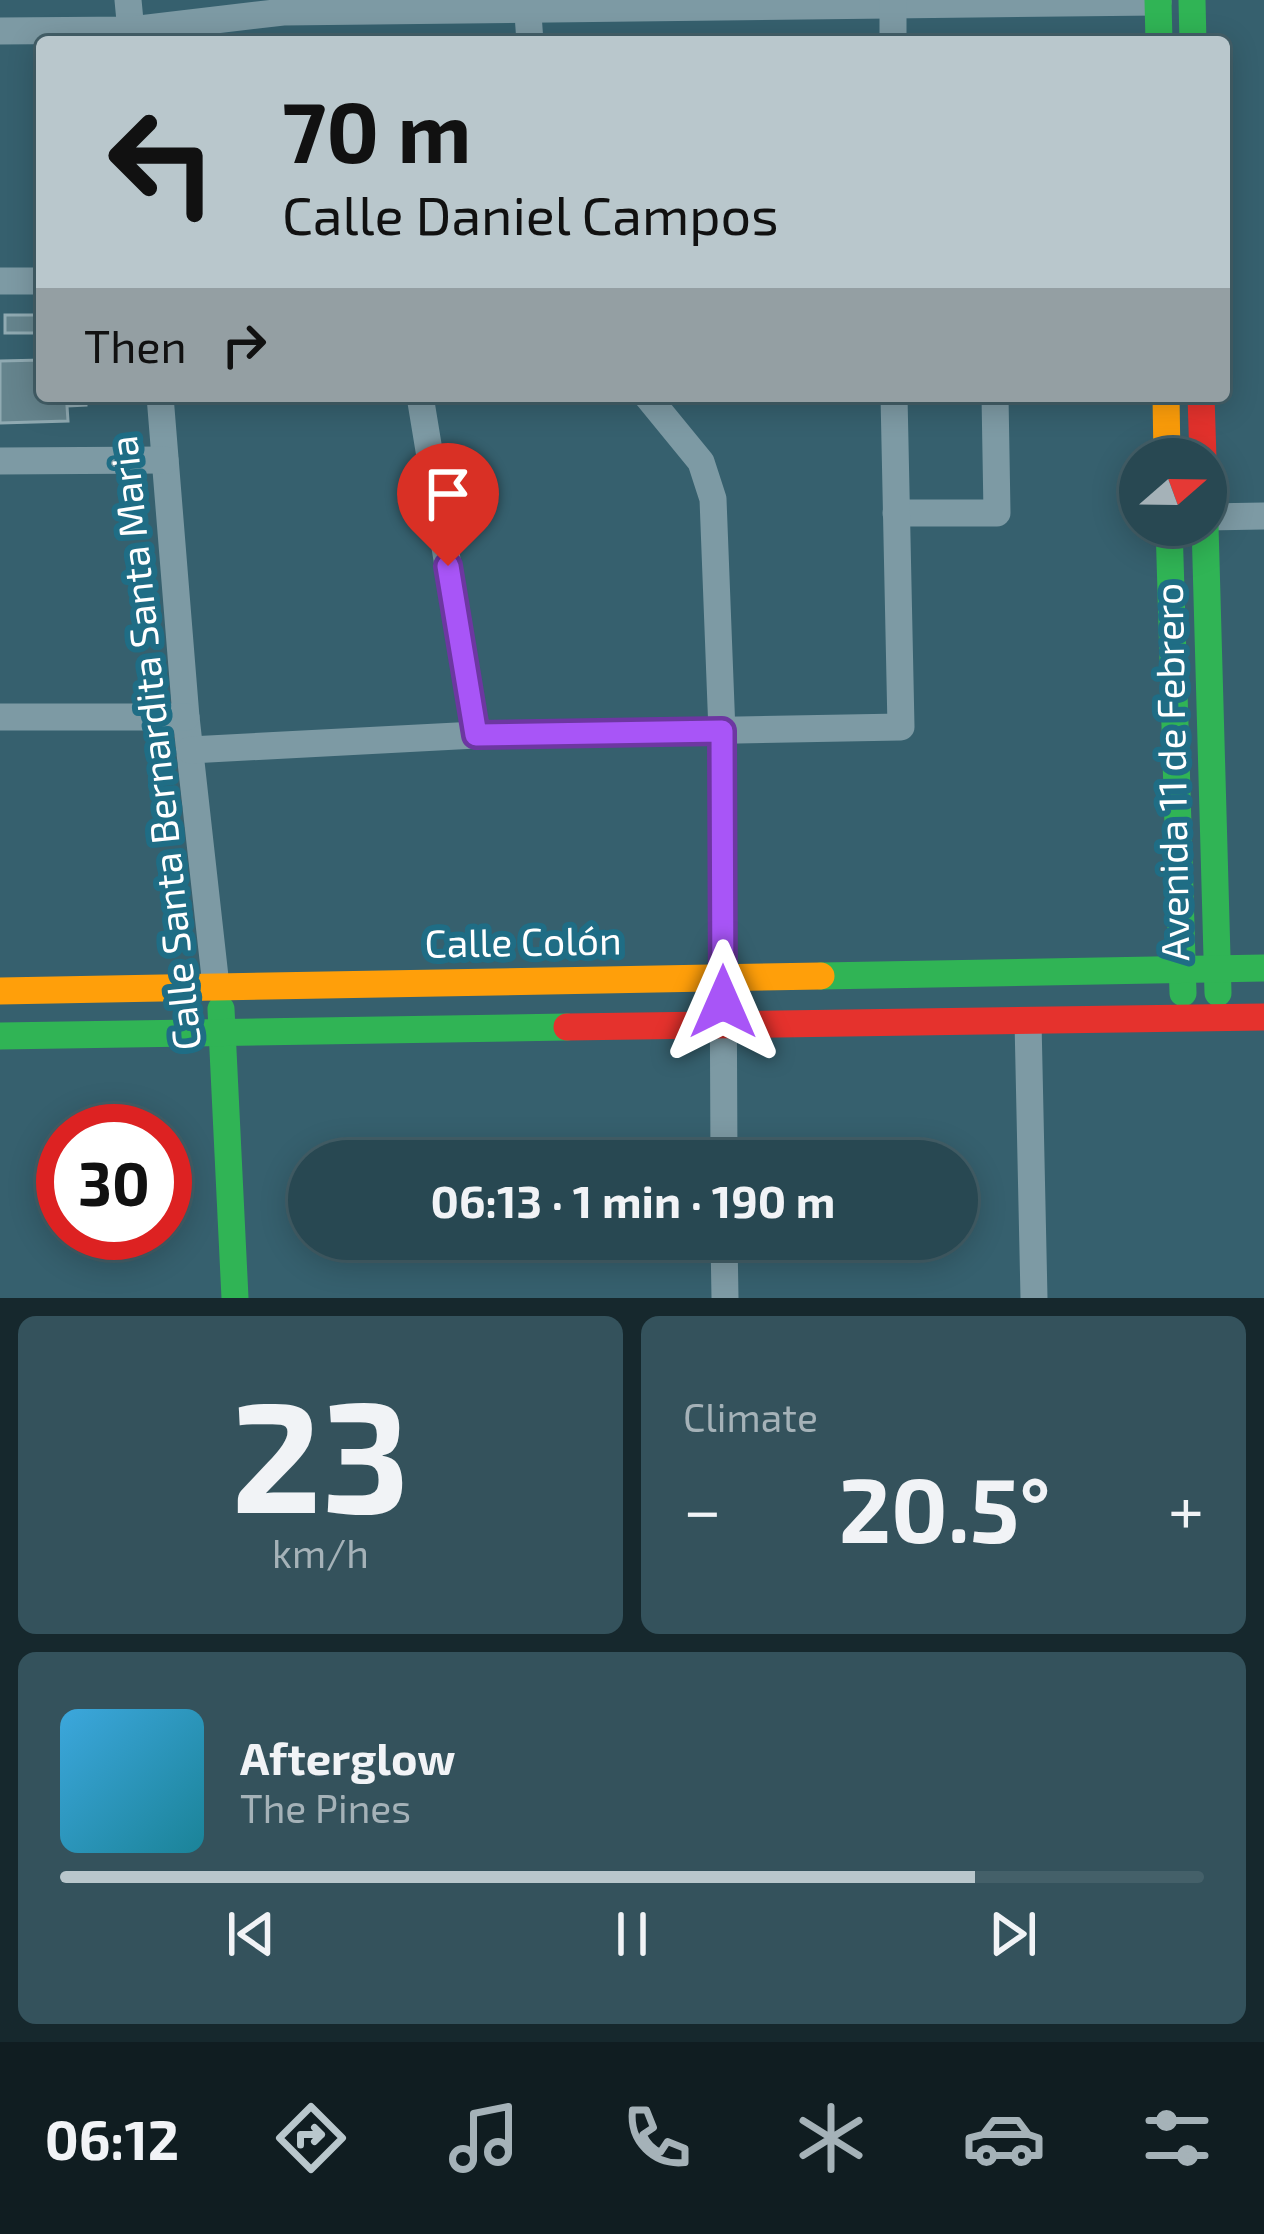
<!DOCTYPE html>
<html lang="en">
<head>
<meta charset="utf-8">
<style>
  :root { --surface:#284852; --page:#34525c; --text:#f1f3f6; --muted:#a5b2b8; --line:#446069; --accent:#b9c7cc }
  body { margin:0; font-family:"Exo 2",sans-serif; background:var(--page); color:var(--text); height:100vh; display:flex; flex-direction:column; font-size:45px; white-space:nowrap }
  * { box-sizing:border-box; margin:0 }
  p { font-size:39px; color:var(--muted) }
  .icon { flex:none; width:66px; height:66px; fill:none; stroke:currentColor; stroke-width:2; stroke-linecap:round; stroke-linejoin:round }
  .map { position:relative; height:1298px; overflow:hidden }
  .drawer { display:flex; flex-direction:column; gap:18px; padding:18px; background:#16282d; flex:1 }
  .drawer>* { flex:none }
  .hud { position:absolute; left:36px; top:36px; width:1194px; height:366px; border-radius:12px; box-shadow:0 6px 30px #0003,0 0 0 3px var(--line); background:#b9c7cc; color:#111; overflow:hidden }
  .needle { width:78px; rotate:70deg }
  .buttons { position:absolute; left:1119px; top:438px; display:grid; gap:24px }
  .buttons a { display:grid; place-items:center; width:108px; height:108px; border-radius:50%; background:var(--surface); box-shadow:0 6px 30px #0003,0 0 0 3px var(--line); font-size:60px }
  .speed { position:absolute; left:36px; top:1104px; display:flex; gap:24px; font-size:60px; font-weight:700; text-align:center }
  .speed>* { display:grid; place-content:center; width:156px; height:156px; border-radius:50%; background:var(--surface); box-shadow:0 6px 30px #0003,0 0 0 3px var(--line); line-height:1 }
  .speed .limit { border:18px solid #d22; background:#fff; color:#111 }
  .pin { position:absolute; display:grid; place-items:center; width:102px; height:102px; color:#fff; margin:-123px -51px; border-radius:50% 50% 50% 0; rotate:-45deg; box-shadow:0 0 12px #0007 }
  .pin .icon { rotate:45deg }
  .me { position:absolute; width:132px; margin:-66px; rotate:0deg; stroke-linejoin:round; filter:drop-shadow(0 0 9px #0008) }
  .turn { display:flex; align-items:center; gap:42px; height:252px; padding:0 48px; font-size:54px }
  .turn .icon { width:156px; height:156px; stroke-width:2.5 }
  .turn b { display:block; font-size:84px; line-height:102px }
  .then { display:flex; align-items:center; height:114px; padding:0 48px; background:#0003; gap:24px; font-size:45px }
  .big { font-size:90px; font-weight:700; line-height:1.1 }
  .drawer .tile { flex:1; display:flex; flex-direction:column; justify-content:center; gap:18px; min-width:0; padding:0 42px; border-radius:18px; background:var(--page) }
  .drawer .dial { align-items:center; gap:0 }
  .dial b { font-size:156px; line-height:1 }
  .song { display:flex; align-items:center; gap:36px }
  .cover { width:144px; height:144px; border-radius:18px; background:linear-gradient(135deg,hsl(200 70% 55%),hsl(190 70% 35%)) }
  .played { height:12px; border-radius:6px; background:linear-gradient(90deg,var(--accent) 80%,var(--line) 80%) }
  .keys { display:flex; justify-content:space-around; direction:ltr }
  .heat { display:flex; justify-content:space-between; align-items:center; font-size:66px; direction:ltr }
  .drawer .tiles { flex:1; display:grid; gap:18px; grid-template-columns:1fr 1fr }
  .tile:last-child { grid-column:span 2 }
  .trip { position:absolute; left:288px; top:1140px; width:690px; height:120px; border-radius:60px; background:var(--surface); box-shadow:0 6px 30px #0003,0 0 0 3px var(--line); font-weight:700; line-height:120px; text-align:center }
  .tab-bar { display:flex; height:192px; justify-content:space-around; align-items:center; background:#101d21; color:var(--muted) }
  .tab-bar .icon { width:84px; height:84px }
  .tab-bar .on { color:var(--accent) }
  .tab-bar b { font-size:54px; color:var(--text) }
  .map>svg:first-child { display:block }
  .building { fill:#65848d; stroke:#90aab2; stroke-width:3 }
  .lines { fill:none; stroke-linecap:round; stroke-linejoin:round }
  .street { stroke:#7d9aa4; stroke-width:27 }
  .fast { stroke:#30b455; stroke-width:27 }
  .slow { stroke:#ff9f0a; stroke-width:27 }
  .jam { stroke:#e5322d; stroke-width:27 }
  .route-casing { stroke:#6d37a1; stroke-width:30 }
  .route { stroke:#a855f7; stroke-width:21 }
  .labels { text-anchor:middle; stroke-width:12; stroke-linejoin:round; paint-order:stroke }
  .street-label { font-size:39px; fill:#fff; stroke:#1f6d85 }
</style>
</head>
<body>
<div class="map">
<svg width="1264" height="1298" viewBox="0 0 1264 1298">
  <rect width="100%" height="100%" fill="#36606e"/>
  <!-- building -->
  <g class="building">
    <rect x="5" y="315" width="37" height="18"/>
    <path d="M 42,360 L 42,396 L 86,396 L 86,405 L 67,406 L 68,421 L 0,423 L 0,361 Z"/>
  </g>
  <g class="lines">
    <!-- street -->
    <g class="street">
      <path d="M 128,0 L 132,42"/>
      <path d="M 527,0 L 530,42"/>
      <path d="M 0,31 L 131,30 L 283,12 L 1158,2"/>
      <path d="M 893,42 L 893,3"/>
      <path d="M 0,281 L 42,281"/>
      <path d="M 160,396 L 186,717 L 216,986"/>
      <path d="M 420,396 L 476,735"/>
      <path d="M 647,396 L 701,462 L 713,499 L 722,732 L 724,1161"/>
      <path d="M 0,461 L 165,460"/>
      <path d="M 896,513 L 997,513 L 995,396"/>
      <path d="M 1206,517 L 1264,516"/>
      <path d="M 0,717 L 186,717"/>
      <path d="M 190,750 L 476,735 L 901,727 L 894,396"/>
      <path d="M 1028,1021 L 1034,1298"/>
      <path d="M 724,1239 L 725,1298"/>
    </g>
    <!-- fast -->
    <g class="fast">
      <path d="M 1158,0 L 1159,42"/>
      <path d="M 1192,0 L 1193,42"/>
      <path d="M 1169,525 L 1183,993"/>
      <path d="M 1205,525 L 1218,993"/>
      <path d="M 821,976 L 1264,968"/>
      <path d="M 221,1009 L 235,1298"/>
      <path d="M 0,1036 L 567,1027"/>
    </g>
    <!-- slow -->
    <g class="slow">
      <path d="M 1166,396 L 1167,459"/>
      <path d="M 0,991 L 821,976"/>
    </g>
    <!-- jam -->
    <g class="jam">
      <path d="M 1201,396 L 1203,459"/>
      <path d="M 567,1027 L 1264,1017"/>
    </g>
  </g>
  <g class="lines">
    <!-- route casing -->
    <g class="route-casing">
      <path id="route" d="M 448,566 L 476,735 L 722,731 L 723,1002"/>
    </g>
    <!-- route -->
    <use href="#route" class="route"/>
  </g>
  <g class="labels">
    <!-- street labels -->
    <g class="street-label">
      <text transform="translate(155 743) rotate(-96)" y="14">Calle Santa Bernardita Santa Maria</text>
      <text transform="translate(1172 772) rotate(-91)" y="14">Avenida 11 de Febrero</text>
      <text transform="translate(523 942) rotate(-1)" y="14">Calle Colón</text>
    </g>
  </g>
</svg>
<div class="buttons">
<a><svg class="needle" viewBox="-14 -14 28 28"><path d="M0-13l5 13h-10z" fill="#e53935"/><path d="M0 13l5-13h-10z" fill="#a5b2b8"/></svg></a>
</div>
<div class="speed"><div class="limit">30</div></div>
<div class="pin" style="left:448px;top:566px;background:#d93025"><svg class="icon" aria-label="arrive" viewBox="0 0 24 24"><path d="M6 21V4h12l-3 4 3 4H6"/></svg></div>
<svg class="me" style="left:723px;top:1002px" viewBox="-20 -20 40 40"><path d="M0-17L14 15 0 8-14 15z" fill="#a855f7" stroke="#fff" stroke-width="4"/></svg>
<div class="trip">06:13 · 1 min · 190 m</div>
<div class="hud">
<div class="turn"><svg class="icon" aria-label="left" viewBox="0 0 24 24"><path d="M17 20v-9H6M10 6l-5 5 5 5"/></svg><div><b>70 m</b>Calle Daniel Campos</div></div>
<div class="then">Then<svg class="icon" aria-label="right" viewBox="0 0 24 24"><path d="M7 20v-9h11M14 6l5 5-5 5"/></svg></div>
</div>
</div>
<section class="drawer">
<div class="tiles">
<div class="tile dial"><b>23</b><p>km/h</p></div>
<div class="tile"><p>Climate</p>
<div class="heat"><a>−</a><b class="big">20.5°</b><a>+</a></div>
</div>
<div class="tile">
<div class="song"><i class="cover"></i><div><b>Afterglow</b><p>The Pines</p></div></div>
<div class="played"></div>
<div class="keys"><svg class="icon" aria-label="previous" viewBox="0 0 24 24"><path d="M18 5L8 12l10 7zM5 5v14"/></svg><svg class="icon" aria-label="pause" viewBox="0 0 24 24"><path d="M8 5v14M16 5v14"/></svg><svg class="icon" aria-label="next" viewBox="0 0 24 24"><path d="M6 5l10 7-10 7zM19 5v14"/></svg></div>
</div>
</div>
</section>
<nav class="tab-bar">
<b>06:12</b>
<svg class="icon on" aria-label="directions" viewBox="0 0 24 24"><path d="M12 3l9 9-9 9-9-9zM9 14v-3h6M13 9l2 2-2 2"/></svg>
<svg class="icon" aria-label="music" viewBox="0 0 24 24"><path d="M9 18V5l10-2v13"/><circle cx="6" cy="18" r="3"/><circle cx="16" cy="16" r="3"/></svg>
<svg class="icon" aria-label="phone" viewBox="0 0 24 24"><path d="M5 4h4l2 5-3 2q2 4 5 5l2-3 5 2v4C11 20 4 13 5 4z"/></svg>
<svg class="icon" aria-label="climate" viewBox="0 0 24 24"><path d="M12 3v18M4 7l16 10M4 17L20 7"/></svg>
<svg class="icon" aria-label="car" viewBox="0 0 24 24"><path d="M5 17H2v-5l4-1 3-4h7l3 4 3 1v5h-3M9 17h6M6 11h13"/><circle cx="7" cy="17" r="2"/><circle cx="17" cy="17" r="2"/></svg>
<svg class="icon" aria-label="filters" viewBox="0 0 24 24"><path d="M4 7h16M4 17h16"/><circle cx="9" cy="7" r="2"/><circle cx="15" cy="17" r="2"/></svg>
</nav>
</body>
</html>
